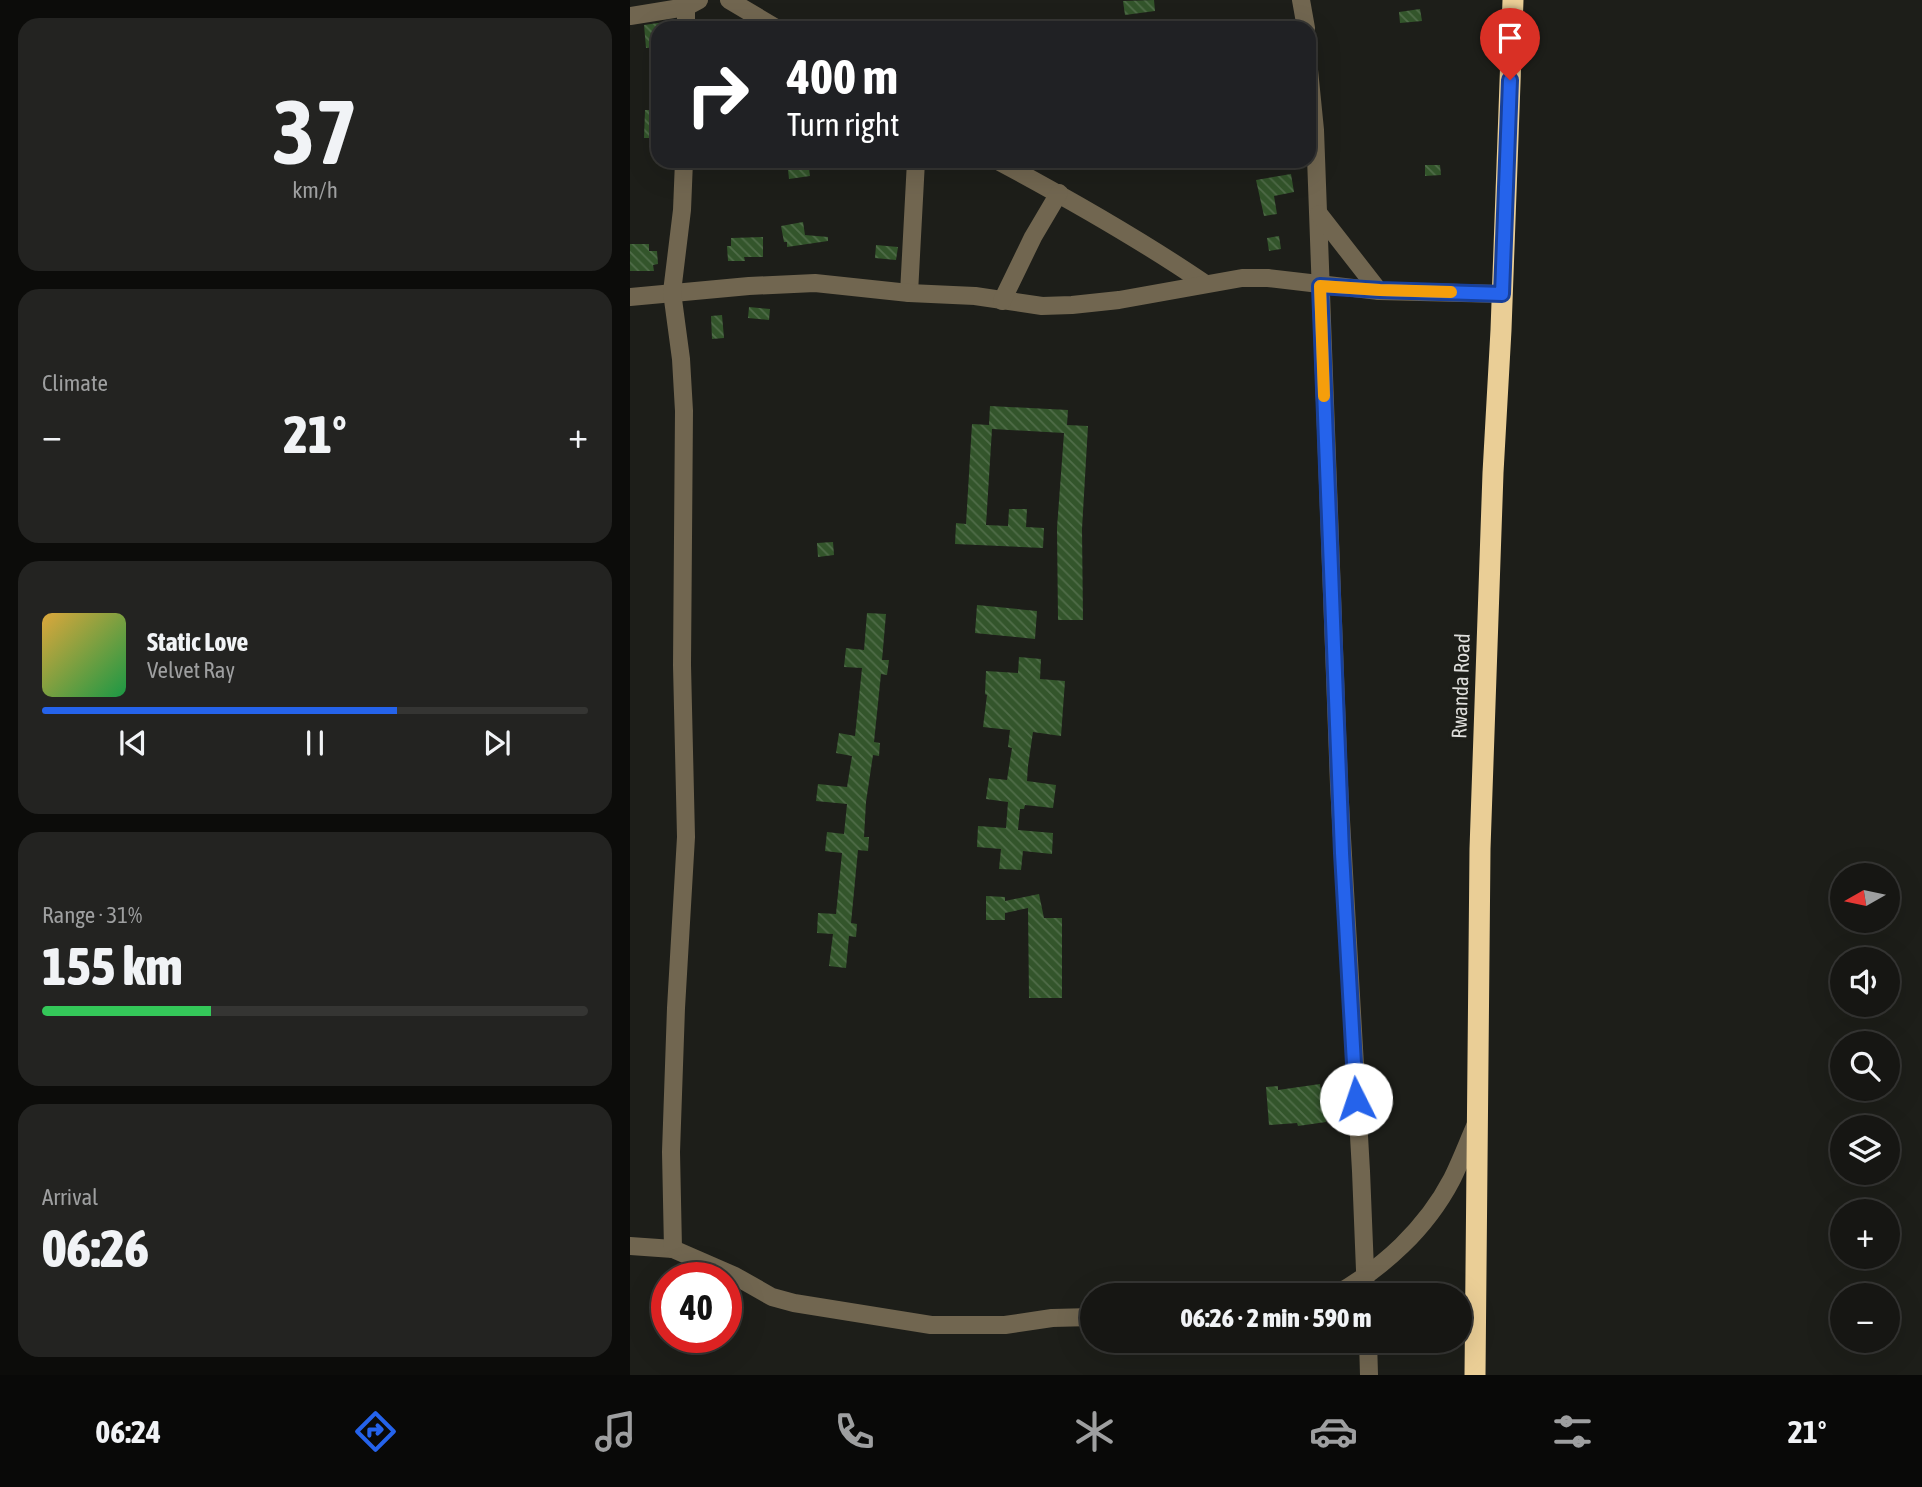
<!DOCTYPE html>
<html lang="en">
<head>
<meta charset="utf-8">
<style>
  :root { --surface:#161613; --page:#232321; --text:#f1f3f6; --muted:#9e9fa0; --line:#353533; --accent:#2563eb }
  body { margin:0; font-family:"Asap Condensed",sans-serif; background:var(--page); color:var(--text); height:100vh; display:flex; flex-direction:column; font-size:26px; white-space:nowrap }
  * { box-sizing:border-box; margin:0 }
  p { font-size:23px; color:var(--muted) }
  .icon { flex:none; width:38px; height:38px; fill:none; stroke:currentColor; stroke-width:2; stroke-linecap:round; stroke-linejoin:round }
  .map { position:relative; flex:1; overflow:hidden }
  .panel { display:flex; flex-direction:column; gap:18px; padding:18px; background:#0c0c0a; width:630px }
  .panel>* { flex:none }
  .guide { position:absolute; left:21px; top:21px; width:665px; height:147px; border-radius:21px; box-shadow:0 7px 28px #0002,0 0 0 2px var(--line); background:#202124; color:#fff; overflow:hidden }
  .needle { width:46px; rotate:261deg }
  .controls { position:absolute; left:1200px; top:863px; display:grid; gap:14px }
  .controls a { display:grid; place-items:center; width:70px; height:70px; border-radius:50%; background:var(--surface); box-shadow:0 7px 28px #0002,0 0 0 2px var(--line); font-size:35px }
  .speed { position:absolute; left:21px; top:1262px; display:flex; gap:14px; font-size:35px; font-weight:700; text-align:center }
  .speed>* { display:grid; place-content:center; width:91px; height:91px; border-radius:50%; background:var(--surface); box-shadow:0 7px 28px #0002,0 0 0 2px var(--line); line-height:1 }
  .speed .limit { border:10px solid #d22; background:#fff; color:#111 }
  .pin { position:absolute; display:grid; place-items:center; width:60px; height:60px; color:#fff; margin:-72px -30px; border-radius:50% 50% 50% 0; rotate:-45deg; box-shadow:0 0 7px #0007 }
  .pin .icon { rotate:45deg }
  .me { position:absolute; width:77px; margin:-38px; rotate:356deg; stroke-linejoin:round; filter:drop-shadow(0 0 5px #0008) }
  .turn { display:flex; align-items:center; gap:24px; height:147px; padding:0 21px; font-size:32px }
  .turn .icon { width:91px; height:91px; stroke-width:2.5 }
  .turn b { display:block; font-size:49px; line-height:60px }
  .big { font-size:52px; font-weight:800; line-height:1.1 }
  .panel .widget { flex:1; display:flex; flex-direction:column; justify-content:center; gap:10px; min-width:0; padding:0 24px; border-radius:21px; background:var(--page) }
  .panel .dial { align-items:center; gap:0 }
  .dial b { font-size:91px; line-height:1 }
  .song { display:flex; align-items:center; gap:21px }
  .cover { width:84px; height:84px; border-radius:10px; background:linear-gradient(135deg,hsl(40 70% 55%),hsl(140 70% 35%)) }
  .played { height:7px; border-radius:4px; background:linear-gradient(90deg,var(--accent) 65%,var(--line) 65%) }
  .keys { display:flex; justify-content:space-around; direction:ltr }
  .heat { display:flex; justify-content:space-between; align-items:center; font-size:38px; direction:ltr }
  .charge { height:10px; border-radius:5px; background:linear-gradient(90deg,#34c759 31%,var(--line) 0) }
  .trip { position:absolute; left:450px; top:1283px; width:392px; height:70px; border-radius:35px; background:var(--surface); box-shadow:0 7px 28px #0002,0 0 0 2px var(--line); font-weight:800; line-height:70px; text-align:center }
  .tabs { display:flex; height:112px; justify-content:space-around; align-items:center; background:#090908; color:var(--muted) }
  .tabs .icon { width:49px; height:49px }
  .tabs .active { color:var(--accent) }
  .tabs b { font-size:32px; color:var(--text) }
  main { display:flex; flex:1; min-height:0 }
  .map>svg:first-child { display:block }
  .building { fill:url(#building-back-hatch) }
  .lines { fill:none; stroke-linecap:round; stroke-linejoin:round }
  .minor { stroke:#716650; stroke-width:18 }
  .highway { stroke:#eace96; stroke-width:21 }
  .route-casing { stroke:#184099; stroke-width:18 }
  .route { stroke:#2563eb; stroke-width:12 }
  .slow { stroke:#f59e0b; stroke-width:12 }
  .labels { text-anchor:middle; stroke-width:7; stroke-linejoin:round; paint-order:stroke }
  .street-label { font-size:21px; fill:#dededb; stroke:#1d1e19 }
</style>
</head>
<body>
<main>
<section class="panel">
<div class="widget dial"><b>37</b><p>km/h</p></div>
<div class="widget"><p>Climate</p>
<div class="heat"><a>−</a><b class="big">21°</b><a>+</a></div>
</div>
<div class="widget">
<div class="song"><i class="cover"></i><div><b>Static Love</b><p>Velvet Ray</p></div></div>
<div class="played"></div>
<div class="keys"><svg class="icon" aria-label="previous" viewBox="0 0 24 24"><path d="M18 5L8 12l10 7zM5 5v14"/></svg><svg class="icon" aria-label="pause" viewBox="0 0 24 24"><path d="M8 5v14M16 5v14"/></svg><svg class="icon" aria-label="next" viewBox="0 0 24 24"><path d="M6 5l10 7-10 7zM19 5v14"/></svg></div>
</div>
<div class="widget"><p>Range · 31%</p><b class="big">155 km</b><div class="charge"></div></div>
<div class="widget"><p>Arrival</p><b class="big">06:26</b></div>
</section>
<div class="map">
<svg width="1292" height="1375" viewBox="0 0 1292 1375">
  <defs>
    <pattern id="building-back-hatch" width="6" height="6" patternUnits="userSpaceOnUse" patternTransform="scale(1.75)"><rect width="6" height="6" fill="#33552b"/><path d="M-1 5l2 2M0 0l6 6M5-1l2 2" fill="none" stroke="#506d49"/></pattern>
  </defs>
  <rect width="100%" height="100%" fill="#1d1e19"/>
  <!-- building -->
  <g class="building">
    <path d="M 524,0 L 525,11 L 495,15 L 493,1 Z"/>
    <path d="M 790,9 L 792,21 L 770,23 L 769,12 Z"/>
    <path d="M 35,22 L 36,28 L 28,28 L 28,47 L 16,48 L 14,25 Z"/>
    <path d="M 15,110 L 28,110 L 28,138 L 14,138 Z"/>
    <path d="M 157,161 L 178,161 L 180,176 L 159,179 Z"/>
    <path d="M 795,165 L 810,165 L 811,175 L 795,176 Z"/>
    <path d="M 661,174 L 664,192 L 644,196 L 647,214 L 634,216 L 626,180 Z"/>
    <path d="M 173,222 L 175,235 L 198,237 L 198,241 L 157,247 L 157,242 L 154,242 L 151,226 Z"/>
    <path d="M 649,236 L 651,249 L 639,251 L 637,238 Z"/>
    <path d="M 133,237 L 133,257 L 114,257 L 115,261 L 98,261 L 97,246 L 101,246 L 101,238 Z"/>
    <path d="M 0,244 L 19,244 L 19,251 L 27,251 L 28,264 L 23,265 L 24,271 L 0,271 Z"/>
    <path d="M 246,245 L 268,247 L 266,260 L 245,258 Z"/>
    <path d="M 119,307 L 140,309 L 139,320 L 118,318 Z"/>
    <path d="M 92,315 L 94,338 L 82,339 L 81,316 Z"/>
    <path d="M 360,406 L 438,410 L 437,425 L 458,426 L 452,529 L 453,620 L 428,620 L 427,528 L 434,433 L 362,429 L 356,525 L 378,526 L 379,509 L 397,509 L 396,527 L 414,528 L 413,548 L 325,544 L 326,523 L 336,524 L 342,424 L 359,425 Z"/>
    <path d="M 203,542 L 204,555 L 188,557 L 187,543 Z"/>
    <path d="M 347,605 L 407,611 L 405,639 L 345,633 Z"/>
    <path d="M 237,613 L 256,614 L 252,660 L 259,660 L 257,675 L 251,674 L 244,742 L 250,743 L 249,756 L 243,755 L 236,802 L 234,837 L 239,837 L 238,851 L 228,850 L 221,923 L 227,924 L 226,937 L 219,936 L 216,968 L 199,966 L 203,934 L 187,933 L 188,913 L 206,914 L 212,853 L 195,851 L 197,832 L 214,834 L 217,804 L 186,801 L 188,784 L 217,787 L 222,756 L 206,753 L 209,733 L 225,736 L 232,668 L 214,667 L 216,648 L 234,650 Z"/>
    <path d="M 389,657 L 411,659 L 410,679 L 435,681 L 431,736 L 403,732 L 398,766 L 397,781 L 426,785 L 423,808 L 395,805 L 394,809 L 390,809 L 388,830 L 423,833 L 422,854 L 393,851 L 391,870 L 369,869 L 371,849 L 347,847 L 348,826 L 376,828 L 378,802 L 356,799 L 359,778 L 377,780 L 382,748 L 378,747 L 380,730 L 353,727 L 357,695 L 355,694 L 356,671 L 388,673 Z"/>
    <path d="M 409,894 L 414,918 L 432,918 L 432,998 L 399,998 L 398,908 L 375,913 L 375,920 L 356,920 L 356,896 L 375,897 L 375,901 Z"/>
    <path d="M 690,1084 L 696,1122 L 668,1126 L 667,1123 L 639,1125 L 636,1087 L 648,1086 L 648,1090 Z"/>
  </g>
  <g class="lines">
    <!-- minor -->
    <g class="minor">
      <path d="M 99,0 L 146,28"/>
      <path d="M 671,0 L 676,28"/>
      <path d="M 0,16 L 56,7 L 69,0"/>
      <path d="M 56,28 L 56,0"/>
      <path d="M 679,70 L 685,130 L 709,785 L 731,1171 L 736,1295"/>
      <path d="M 368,161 C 439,199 508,238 574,283"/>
      <path d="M 689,214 L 749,291"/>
      <path d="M 279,293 L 286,161"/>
      <path d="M 0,297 L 119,286 L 185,283 L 279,293 L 345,296 L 412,306 L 442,305 L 489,300 L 612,278 L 638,278 L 749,291 L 872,294"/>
      <path d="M 372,301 L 403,237 L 429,193"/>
      <path d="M 0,1246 L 43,1249 L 105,1276 L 142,1297 L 164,1303 L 301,1325 L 375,1325 L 422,1318 L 462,1317"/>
      <path d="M 43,1249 L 41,1152 L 46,1008 L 56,837 L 52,665 L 54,411 L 51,359 L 42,292 L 52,210 L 54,161"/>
      <path d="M 705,1295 C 753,1268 796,1229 822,1179 C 831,1161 838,1142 846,1124"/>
      <path d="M 738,1340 L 739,1375"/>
    </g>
    <!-- highway -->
    <path class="highway" d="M 845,1375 L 850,849 L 863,473 L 871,330 L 883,0"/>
  </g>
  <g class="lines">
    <!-- route casing -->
    <g class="route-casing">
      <path id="route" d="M 726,1099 L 712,853 L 690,286 L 750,290 L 872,294 L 880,80"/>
    </g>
    <!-- route -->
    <use href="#route" class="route"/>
    <!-- slow -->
    <path class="slow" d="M 694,396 L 690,286 L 750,290 L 821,292"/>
  </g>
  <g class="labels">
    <!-- street labels -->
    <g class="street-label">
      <text transform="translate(831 686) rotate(-88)" y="7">Rwanda Road</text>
    </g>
  </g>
</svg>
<div class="controls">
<a><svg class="needle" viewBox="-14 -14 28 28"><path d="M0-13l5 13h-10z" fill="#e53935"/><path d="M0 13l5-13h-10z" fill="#9e9fa0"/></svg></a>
<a><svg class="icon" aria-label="sound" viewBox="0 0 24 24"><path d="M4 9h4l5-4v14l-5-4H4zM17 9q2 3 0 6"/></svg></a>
<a><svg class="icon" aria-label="search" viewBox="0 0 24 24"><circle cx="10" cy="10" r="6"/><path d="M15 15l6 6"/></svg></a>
<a><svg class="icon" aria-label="layers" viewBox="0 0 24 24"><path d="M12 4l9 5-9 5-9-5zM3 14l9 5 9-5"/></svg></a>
<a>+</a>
<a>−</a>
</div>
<div class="speed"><div class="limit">40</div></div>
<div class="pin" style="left:880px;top:80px;background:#d93025"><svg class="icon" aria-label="arrive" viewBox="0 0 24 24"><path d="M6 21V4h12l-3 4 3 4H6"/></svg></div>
<svg class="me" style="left:726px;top:1099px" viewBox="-20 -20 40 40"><circle r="19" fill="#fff"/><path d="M0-13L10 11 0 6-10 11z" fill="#2563eb"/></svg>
<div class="trip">06:26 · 2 min · 590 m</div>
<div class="guide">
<div class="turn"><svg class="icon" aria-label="right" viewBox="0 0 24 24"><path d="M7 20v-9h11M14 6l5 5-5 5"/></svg><div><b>400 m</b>Turn right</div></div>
</div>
</div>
</main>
<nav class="tabs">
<b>06:24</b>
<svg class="icon active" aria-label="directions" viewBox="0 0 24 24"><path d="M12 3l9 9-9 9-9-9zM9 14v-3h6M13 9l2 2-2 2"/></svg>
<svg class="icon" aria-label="music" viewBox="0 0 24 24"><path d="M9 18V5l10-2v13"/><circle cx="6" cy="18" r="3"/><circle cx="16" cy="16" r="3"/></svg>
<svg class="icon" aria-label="phone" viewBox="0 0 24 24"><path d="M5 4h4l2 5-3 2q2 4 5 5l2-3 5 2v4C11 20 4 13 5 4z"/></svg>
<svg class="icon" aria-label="climate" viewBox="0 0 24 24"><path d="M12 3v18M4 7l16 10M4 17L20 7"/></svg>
<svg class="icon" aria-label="car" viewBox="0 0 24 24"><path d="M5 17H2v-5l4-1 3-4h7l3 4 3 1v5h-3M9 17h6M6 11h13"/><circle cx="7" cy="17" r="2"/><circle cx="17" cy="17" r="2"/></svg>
<svg class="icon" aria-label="filters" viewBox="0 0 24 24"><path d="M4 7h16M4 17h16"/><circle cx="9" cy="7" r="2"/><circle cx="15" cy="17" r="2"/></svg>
<b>21°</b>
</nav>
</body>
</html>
